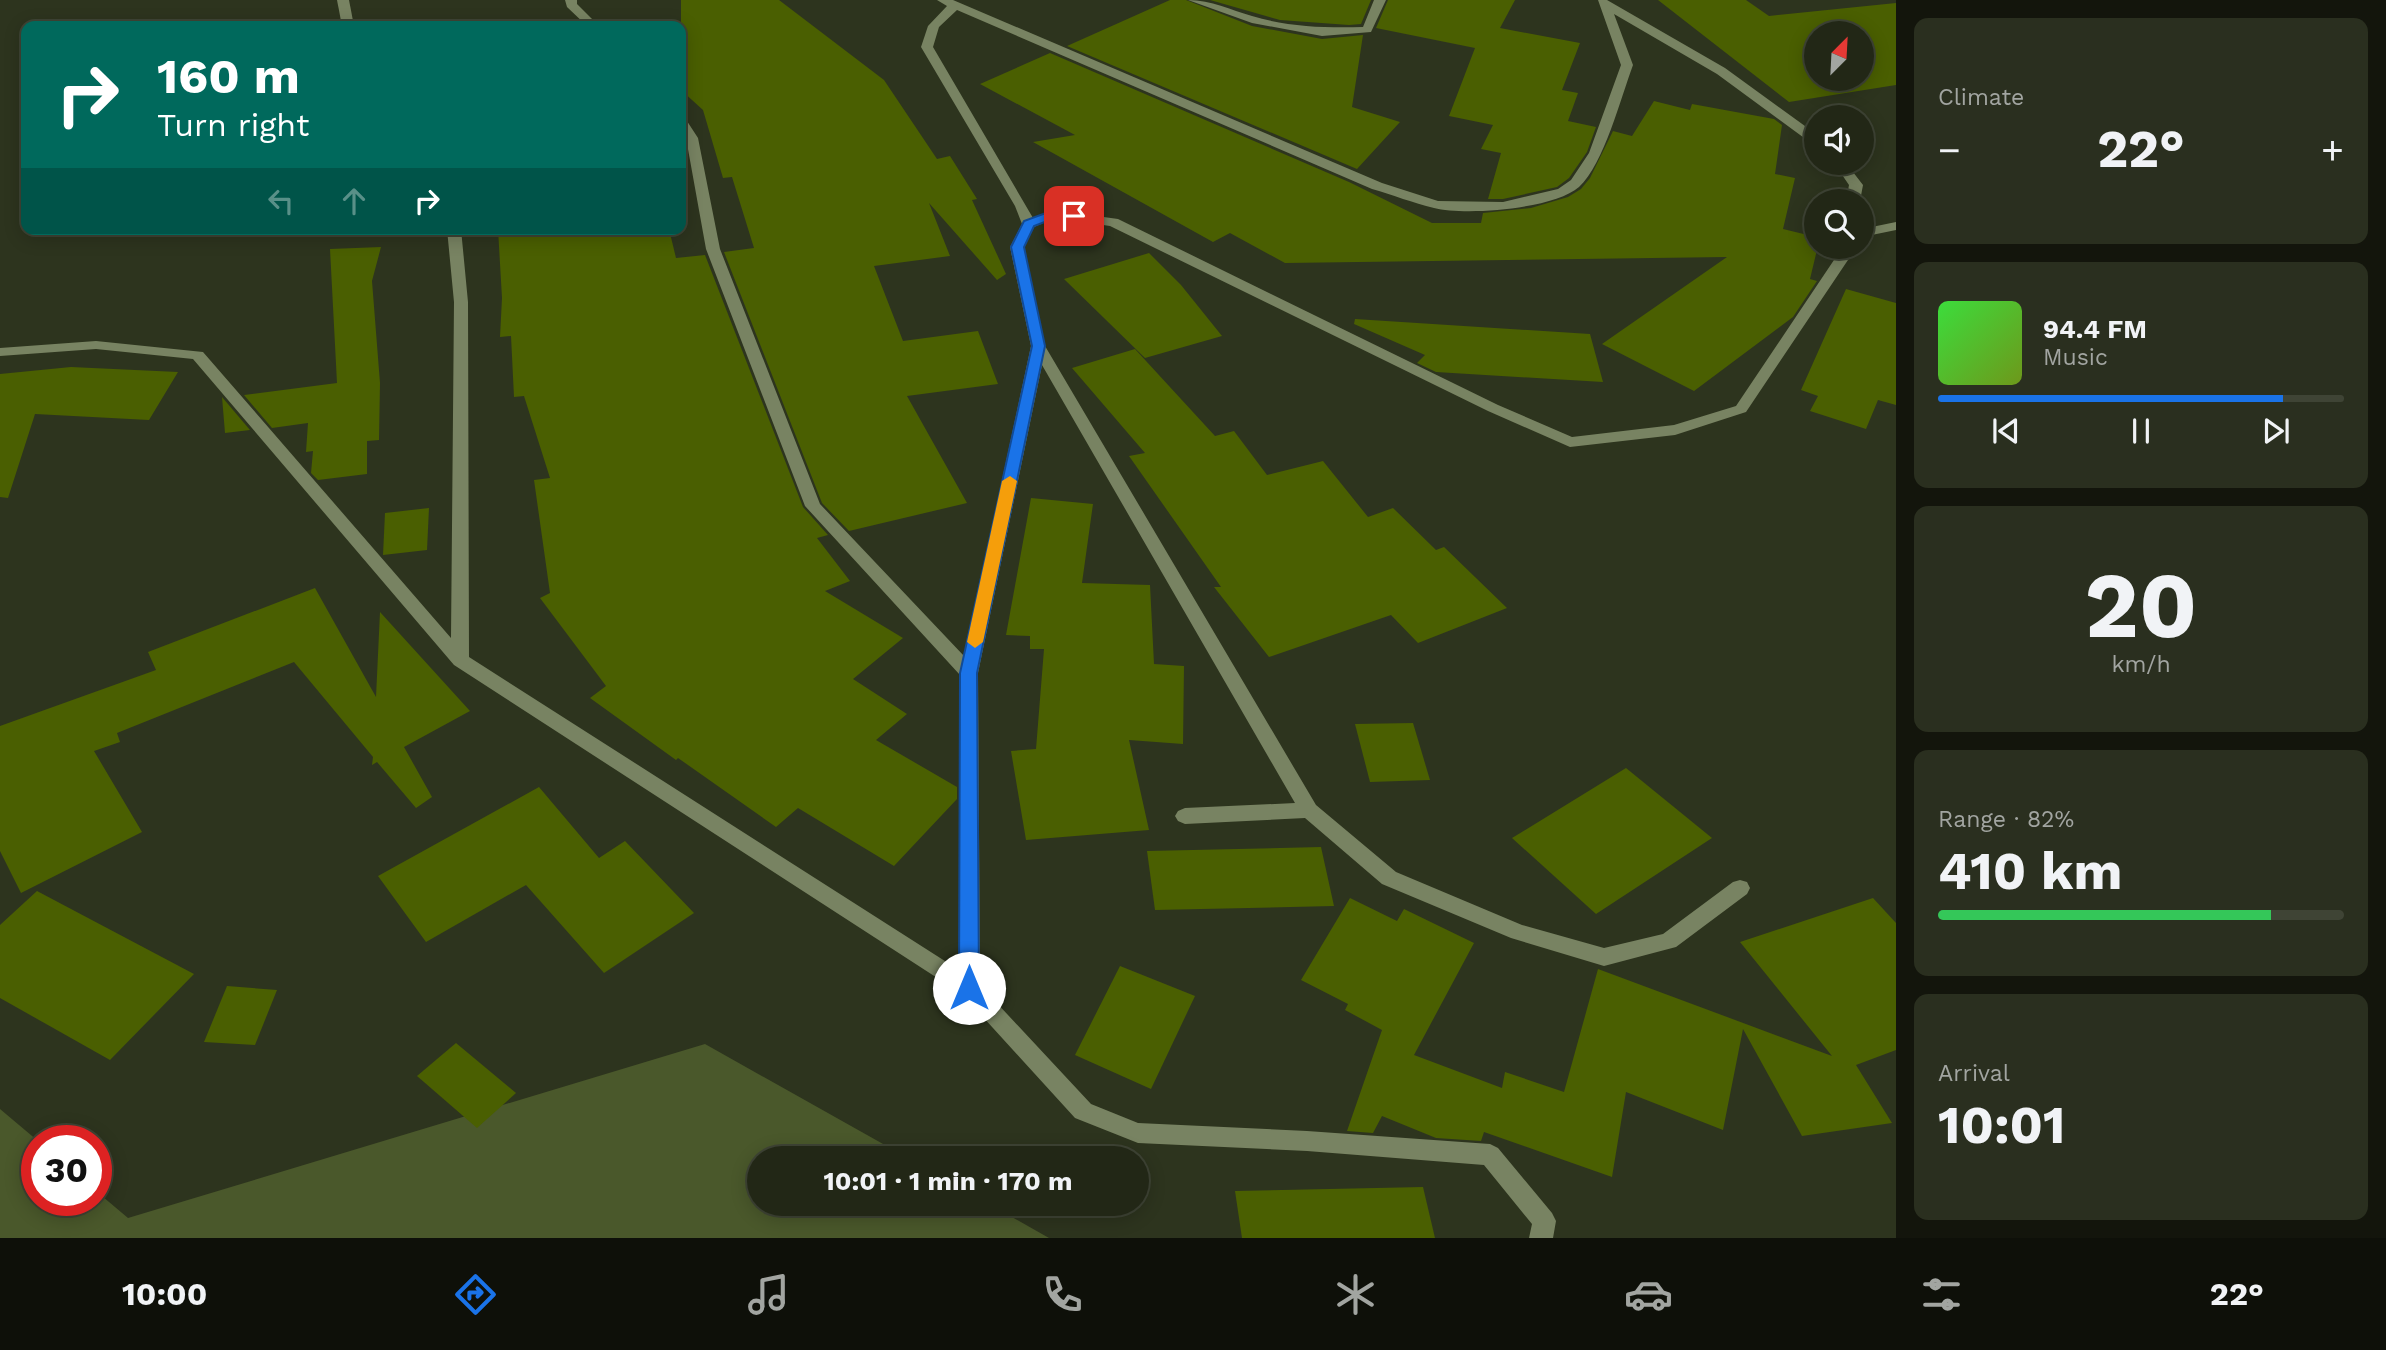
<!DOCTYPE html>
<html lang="en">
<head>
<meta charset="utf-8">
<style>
  :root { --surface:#222716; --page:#2a2f1f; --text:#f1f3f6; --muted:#a2a5a1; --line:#3f4435; --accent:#1a73e8 }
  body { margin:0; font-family:"Work Sans",sans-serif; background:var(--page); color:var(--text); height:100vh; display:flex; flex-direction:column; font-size:26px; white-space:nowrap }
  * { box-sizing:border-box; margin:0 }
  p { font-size:23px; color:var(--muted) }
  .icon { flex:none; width:38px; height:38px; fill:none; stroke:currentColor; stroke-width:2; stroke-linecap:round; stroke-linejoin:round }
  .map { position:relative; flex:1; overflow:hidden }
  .sheet { display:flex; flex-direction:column; gap:18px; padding:18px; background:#13150c; width:490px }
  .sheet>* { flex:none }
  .guide { position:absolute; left:21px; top:21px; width:665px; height:214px; border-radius:14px; box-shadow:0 4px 18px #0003,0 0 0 2px var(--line); background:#00695c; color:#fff; overflow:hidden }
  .needle { width:46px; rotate:24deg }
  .buttons { position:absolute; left:1804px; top:21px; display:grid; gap:14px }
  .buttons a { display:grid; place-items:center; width:70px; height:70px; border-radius:50%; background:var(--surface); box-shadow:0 4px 18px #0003,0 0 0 2px var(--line); font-size:35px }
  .speed { position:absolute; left:21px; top:1125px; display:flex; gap:14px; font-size:35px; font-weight:700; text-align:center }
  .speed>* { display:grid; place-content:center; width:91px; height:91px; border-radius:50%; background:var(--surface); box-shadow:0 4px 18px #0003,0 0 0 2px var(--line); line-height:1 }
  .speed .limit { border:10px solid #d22; background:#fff; color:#111 }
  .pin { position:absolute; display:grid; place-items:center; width:60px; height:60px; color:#fff; margin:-30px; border-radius:14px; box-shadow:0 4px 10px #0006 }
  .me { position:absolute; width:77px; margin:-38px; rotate:0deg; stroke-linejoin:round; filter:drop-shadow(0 0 5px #0008) }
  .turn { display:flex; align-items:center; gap:24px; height:147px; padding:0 21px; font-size:32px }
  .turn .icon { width:91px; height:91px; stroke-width:2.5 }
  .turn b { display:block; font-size:49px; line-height:60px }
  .lanes { display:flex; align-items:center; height:66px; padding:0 21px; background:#0003; justify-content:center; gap:35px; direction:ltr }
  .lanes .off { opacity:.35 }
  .big { font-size:52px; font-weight:700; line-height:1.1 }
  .sheet .card { flex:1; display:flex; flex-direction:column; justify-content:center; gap:10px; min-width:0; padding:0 24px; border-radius:14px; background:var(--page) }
  .sheet .dial { align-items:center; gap:0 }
  .dial b { font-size:91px; line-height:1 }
  .song { display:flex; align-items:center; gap:21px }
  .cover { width:84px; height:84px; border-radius:10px; background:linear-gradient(135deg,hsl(120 70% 55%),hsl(80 70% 35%)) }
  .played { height:7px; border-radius:4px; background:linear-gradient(90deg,var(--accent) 85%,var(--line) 85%) }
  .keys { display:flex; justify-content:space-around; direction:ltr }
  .heat { display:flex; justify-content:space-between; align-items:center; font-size:38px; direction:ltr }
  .charge { height:10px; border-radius:5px; background:linear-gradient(90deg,#34c759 82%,var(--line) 0) }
  .trip { position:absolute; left:747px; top:1146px; width:402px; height:70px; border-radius:35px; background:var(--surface); box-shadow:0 4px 18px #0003,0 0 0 2px var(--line); font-weight:700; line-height:70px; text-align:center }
  .menu { display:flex; height:112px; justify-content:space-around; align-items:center; background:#0e1009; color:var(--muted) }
  .menu .icon { width:49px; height:49px }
  .menu .selected { color:var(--accent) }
  .menu b { font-size:32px; color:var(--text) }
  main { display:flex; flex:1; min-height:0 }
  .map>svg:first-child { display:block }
  .green { fill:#4a582b }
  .building { fill:#4a5f01; fill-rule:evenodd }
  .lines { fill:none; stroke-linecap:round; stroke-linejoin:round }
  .minor { fill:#788362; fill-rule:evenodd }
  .route { fill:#1a73e8; stroke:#114b97; stroke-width:2 }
  .slow { fill:#f59e0b }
</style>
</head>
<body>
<main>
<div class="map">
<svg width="1896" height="1238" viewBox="0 0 1896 1238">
  <rect width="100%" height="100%" fill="#2d341e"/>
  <!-- green -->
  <path class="green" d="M 705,1044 L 908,1158 L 760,1158 L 760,1204 L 989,1204 L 1049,1238 L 0,1238 L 0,1109 L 38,1141 L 37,1200 L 96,1200 L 96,1191 L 128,1218 Z"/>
  <!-- building -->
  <g class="building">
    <path d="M 681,0 L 779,0 L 884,80 L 937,159 L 950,156 L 977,199 L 972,200 L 1006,274 L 997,280 L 929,203 L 950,256 L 874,266 L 903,341 L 978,331 L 998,384 L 907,396 L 967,503 L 849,531 L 822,503 L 724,252 L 754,248 L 732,177 L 723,178 L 703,110 L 681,90 Z"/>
    <path d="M 1170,0 L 1186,0 L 1252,26 L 1322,39 L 1363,35 L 1352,107 L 1400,122 L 1357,169 L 1067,46 Z"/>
    <path d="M 1210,0 L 1371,0 L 1361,24 L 1349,25 L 1280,20 Z"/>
    <path d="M 1388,0 L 1515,0 L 1500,28 L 1580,43 L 1562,90 L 1578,93 L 1568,121 L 1596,127 L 1587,152 L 1569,178 L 1557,187 L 1503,199 L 1488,199 L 1501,153 L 1481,149 L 1493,125 L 1449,116 L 1475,48 L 1376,28 Z"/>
    <path d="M 1658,0 L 1746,0 L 1769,16 L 1896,3 L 1896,85 L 1789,102 ZM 1816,33 L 1862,33 L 1862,79 L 1816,79 Z"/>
    <path d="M 1050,53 L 1349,182 L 1432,223 L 1481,223 L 1483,213 L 1531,208 L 1568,197 L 1581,189 L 1590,178 L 1613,131 L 1632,136 L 1654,101 L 1690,110 L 1692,104 L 1774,119 L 1782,125 L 1775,174 L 1795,178 L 1783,229 L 1816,237 L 1816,254 L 1810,279 L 1817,281 L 1793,317 L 1694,391 L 1602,344 L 1727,257 L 1285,263 L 1230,233 L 1213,242 L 1033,142 L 1075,135 L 980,84 Z"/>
    <path d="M 498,229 L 669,229 L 676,258 L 705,255 L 803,507 L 828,535 L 817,538 L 850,581 L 825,591 L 903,638 L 853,679 L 907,714 L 876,740 L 957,787 L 957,799 L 894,866 L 798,808 L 776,827 L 678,758 L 676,760 L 590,698 L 606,686 L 540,598 L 550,593 L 534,480 L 550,478 L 524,396 L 514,397 L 511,336 L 500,337 L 502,298 Z"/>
    <path d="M 381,247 L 372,281 L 380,383 L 379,440 L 367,441 L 367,474 L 318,480 L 311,473 L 313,451 L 306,452 L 308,423 L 272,428 L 244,395 L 337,383 L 330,249 Z"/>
    <path d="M 1149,253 L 1181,285 L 1222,336 L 1145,358 L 1064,279 Z"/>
    <path d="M 1846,289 L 1896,303 L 1896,405 L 1878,400 L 1866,429 L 1810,411 L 1818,396 L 1801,390 Z"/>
    <path d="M 1355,319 L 1590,334 L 1603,382 L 1436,372 L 1417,363 L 1425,355 L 1354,324 Z"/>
    <path d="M 1135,349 L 1215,436 L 1234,431 L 1267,475 L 1323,461 L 1368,517 L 1393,508 L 1436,550 L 1444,547 L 1507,608 L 1418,643 L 1391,615 L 1269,657 L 1214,587 L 1221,587 L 1129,456 L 1145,453 L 1072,368 Z"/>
    <path d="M 71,367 L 178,372 L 149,420 L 35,414 L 8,498 L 0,497 L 0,374 Z"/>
    <path d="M 222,397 L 250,430 L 225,433 Z"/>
    <path d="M 1031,498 L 1093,504 L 1082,583 L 1150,585 L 1154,664 L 1184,666 L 1183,744 L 1129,740 L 1149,830 L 1026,840 L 1011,751 L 1036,749 L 1044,649 L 1030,649 L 1030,636 L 1006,635 Z"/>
    <path d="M 429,508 L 427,550 L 383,555 L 385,513 Z"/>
    <path d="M 315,588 L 376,697 L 380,612 L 470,711 L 404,747 L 432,797 L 416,808 L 377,762 L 372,765 L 373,757 L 294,662 L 117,733 L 120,742 L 94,751 L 142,832 L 21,893 L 0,851 L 0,726 L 156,670 L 148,652 Z"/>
    <path d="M 1413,723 L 1430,780 L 1370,782 L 1355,724 Z"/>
    <path d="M 1626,768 L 1712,838 L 1596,914 L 1512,838 Z"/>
    <path d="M 539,787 L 599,858 L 625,841 L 694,913 L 604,973 L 526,885 L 426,942 L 378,876 Z"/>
    <path d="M 1321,847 L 1334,906 L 1155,910 L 1147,851 Z"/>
    <path d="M 37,891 L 194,974 L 110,1060 L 0,998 L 0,925 Z"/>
    <path d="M 1350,898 L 1397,921 L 1404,909 L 1474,943 L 1414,1055 L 1502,1088 L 1505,1072 L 1564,1092 L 1598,969 L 1832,1056 L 1740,942 L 1873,898 L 1896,923 L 1896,1050 L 1856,1065 L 1892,1123 L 1802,1136 L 1743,1029 L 1723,1130 L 1626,1092 L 1612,1177 L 1484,1132 L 1481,1141 L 1436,1138 L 1382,1116 L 1373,1133 L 1347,1131 L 1382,1030 L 1345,1010 L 1348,1004 L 1301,980 Z"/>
    <path d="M 1120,966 L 1195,996 L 1151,1089 L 1075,1055 Z"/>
    <path d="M 227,986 L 277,990 L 255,1045 L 204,1042 Z"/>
    <path d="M 456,1043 L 516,1093 L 477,1128 L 417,1076 Z"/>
    <path d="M 1423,1187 L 1435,1238 L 1242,1238 L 1235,1191 Z"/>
  </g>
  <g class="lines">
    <!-- minor -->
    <g class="minor">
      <path d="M 337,0 L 349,0 L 354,26 L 342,26 Z"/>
      <path d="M 565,0 L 577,0 L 577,4 L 599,26 L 587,26 L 567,7 Z"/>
      <path d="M 937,0 L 953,0 L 1382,183 L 1438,201 L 1503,202 L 1558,189 L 1571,180 L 1589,153 L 1621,65 L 1598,0 L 1607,0 L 1725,68 L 1816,134 L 1816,144 L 1811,143 L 1717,74 L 1614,14 L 1633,65 C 1621,97 1604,164 1579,187 C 1554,209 1466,216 1434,208 C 1413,203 1393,195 1372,189 L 957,10 L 939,27 L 933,47 L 1033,218 L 1054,210 L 1118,219 L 1498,405 L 1572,437 L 1674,425 L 1736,406 L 1838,254 L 1839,247 L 1853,247 L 1852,254 L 1746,412 L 1675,435 L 1570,447 L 1488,411 L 1110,226 L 1055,218 L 1034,227 L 1024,247 L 1045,346 L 1316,805 L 1396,872 L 1522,925 L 1604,948 L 1663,934 L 1733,882 L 1740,880 L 1747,882 L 1750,888 L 1747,894 L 1676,947 L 1604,966 L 1511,938 L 1382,884 L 1305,818 L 1185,824 L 1178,821 L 1175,816 L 1178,811 L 1185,808 L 1295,803 L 1042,365 L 978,673 L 980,985 L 1091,1104 L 1138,1123 L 1307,1131 L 1490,1144 L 1498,1148 L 1552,1213 L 1556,1221 L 1553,1238 L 1529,1238 L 1532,1224 L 1484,1165 L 1307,1151 L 1138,1143 L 1075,1118 L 962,994 L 454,665 L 193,359 L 96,349 L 0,356 L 0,348 L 96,341 L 203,352 L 451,638 L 454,302 L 447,229 L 461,229 L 468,302 L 469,657 L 959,970 L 960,675 L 805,506 L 706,249 L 686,138 L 681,130 L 681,117 L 685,118 L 698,138 L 720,249 L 820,504 L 964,656 L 1031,346 L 1010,247 L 1022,224 L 1015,206 L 921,47 L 928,26 L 947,6 Z"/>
      <path d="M 1188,0 C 1212,0 1230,10 1252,16 C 1288,27 1326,28 1363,27 L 1374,0 L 1386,0 L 1371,32 L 1322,36 L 1252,23 Z"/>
      <path d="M 1834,163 L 1846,163 L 1863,185 L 1860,201 L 1846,201 L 1849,185 Z"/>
      <path d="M 1896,222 L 1896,230 L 1862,237 L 1862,229 Z"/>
    </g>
  </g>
  <!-- route -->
  <path class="route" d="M 1054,210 L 1074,213 L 1080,216 L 1074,220 L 1055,218 L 1034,226 L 1024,247 L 1045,346 L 977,673 L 979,988 L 976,994 L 969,996 L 962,994 L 959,988 L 960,673 L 1032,346 L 1011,247 L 1024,221 Z"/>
  <!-- slow -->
  <path class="slow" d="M 1010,476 L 1017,481 L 983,642 L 975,648 L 967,642 L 1002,481 Z"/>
</svg>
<div class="buttons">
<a><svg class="needle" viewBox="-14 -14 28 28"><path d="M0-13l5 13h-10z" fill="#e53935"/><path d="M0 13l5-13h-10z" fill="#a2a5a1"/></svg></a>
<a><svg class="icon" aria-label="sound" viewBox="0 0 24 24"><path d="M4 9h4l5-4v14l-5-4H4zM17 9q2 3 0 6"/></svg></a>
<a><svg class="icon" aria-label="search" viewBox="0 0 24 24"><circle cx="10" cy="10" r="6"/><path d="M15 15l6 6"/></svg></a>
</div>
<div class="speed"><div class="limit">30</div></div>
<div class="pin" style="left:1074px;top:216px;background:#d93025"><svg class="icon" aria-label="arrive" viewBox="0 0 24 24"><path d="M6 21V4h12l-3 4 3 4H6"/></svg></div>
<svg class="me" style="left:969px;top:988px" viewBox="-20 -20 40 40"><circle r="19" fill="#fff"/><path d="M0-13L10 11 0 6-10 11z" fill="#1a73e8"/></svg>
<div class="trip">10:01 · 1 min · 170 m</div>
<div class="guide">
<div class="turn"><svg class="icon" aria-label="right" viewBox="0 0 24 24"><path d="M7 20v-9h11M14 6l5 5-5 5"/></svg><div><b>160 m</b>Turn right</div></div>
<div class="lanes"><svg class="icon off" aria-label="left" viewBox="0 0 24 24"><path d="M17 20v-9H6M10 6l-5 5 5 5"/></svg><svg class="icon off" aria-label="ahead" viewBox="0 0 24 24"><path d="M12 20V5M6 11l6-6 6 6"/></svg><svg class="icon" aria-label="right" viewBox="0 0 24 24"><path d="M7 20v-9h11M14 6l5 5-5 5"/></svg></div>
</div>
</div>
<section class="sheet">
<div class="card"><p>Climate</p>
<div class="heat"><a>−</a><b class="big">22°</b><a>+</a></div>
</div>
<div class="card">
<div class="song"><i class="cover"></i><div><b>94.4 FM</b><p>Music</p></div></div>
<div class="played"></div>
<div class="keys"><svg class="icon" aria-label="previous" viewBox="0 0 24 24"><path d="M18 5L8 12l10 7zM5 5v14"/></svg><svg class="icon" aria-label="pause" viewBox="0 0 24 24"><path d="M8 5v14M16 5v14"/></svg><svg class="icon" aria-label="next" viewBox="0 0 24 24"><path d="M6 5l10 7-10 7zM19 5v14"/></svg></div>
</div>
<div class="card dial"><b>20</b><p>km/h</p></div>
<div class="card"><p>Range · 82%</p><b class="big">410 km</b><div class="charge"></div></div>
<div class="card"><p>Arrival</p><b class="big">10:01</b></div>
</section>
</main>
<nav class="menu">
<b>10:00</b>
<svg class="icon selected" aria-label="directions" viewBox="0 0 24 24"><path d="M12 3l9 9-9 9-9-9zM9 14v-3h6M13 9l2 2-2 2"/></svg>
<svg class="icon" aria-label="music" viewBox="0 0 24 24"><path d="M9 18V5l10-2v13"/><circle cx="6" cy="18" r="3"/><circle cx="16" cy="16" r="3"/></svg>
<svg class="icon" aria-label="phone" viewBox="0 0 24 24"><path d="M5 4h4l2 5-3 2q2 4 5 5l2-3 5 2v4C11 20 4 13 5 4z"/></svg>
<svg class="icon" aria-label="climate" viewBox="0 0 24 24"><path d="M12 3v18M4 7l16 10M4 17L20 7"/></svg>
<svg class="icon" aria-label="car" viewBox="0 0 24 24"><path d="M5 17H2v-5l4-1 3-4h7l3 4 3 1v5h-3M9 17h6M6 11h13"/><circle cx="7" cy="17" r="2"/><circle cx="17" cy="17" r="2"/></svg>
<svg class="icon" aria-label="filters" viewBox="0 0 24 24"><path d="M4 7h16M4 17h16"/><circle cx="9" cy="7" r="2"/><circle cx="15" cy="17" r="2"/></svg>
<b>22°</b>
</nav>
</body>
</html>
